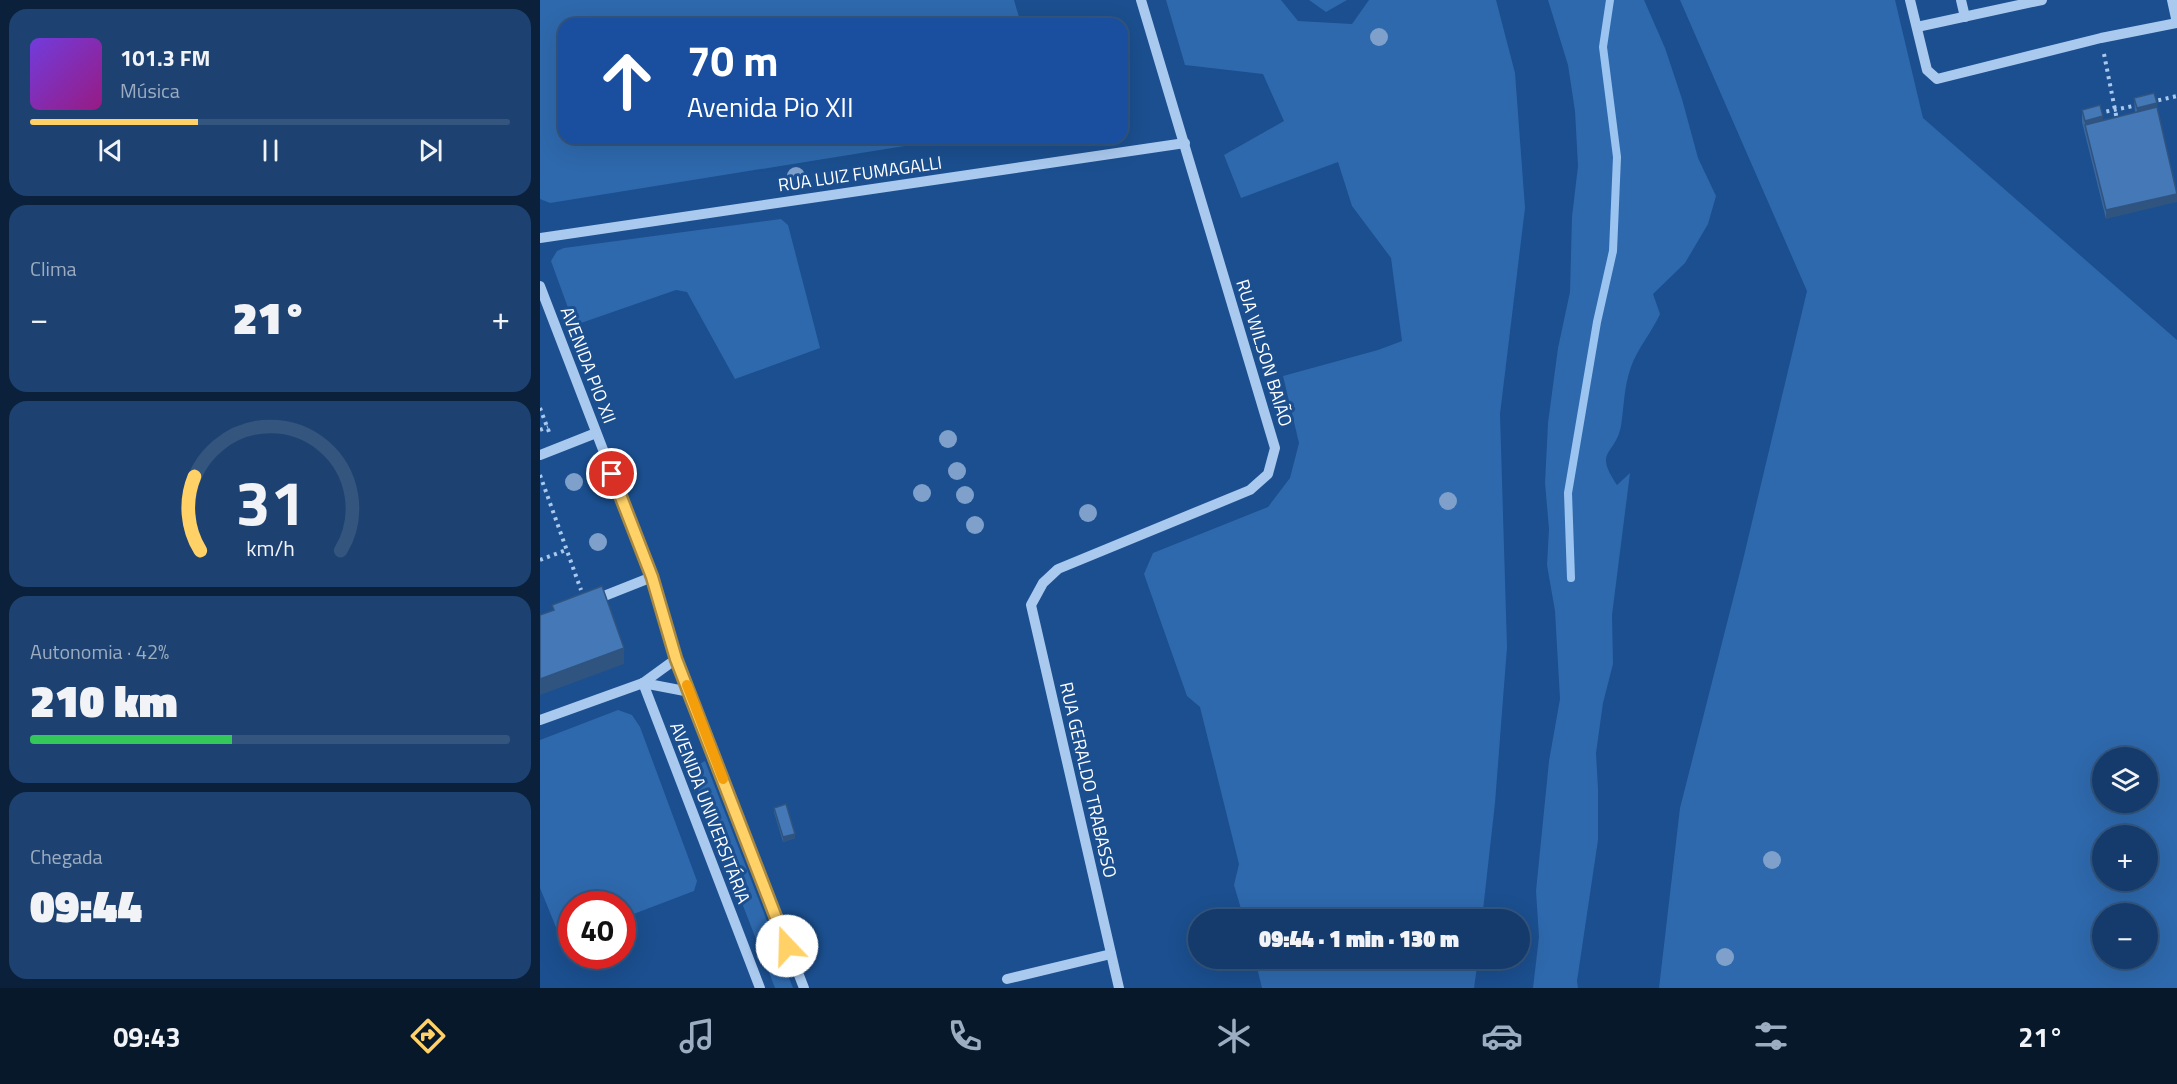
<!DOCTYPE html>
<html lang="pt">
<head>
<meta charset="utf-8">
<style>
  :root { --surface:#143b6b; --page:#1d4271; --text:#f1f3f6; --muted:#9dadc1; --line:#33557e; --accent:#ffd166 }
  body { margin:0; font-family:"Titillium Web",sans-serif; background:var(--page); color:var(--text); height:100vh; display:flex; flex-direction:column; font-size:22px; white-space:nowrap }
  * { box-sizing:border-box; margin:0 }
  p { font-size:20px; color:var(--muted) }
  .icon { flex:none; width:33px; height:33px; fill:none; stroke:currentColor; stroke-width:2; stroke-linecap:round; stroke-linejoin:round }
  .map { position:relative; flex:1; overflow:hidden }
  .panel { display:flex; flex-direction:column; gap:9px; padding:9px; background:#0b203b; width:540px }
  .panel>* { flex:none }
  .banner { position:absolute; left:18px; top:18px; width:570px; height:126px; border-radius:18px; box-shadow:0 6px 24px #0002,0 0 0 2px var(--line); background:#1a4fa0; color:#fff; overflow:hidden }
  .buttons { position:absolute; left:1552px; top:747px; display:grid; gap:12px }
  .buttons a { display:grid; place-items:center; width:66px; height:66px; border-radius:50%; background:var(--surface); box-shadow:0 6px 24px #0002,0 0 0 2px var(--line); font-size:30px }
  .speed { position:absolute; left:18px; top:891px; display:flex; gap:12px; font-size:30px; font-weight:700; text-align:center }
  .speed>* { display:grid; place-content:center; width:78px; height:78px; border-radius:50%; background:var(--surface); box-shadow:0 6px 24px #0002,0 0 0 2px var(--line); line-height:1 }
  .speed .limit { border:9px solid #d22; background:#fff; color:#111 }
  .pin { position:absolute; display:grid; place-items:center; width:51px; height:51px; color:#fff; margin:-26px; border:3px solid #fff; border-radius:50%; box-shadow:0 2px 6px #0007 }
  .me { position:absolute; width:66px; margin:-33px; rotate:339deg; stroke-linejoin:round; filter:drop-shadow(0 0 4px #0008) }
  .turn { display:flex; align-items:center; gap:21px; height:126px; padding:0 30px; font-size:27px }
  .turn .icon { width:78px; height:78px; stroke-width:2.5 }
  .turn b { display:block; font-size:42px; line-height:51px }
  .big { font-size:45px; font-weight:800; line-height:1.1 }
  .panel .widget { flex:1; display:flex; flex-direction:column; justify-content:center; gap:9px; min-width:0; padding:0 21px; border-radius:18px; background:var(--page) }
  .panel .dial { align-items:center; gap:0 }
  .dial svg { height:156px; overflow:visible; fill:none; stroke:var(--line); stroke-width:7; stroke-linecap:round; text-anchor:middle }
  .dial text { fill:var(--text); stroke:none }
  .song { display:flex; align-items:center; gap:18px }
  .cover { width:72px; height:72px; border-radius:9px; background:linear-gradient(135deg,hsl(260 70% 55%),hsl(310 70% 35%)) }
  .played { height:6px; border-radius:3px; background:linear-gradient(90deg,var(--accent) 35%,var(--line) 35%) }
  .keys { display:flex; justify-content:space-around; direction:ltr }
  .heat { display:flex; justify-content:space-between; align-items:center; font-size:33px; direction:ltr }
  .charge { height:9px; border-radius:4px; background:linear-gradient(90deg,#34c759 42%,var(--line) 0) }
  .trip { position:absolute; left:648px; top:909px; width:342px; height:60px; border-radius:30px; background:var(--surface); box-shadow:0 6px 24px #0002,0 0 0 2px var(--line); font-weight:800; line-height:60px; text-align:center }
  .tab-bar { display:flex; height:96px; justify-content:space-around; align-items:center; background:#08182b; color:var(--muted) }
  .tab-bar .icon { width:42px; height:42px }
  .tab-bar .active { color:var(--accent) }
  .tab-bar b { font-size:27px; color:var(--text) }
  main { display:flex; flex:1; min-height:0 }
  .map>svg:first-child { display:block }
  .green { fill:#2e69ad; fill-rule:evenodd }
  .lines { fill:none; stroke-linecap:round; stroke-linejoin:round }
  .stream { stroke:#9cc4f0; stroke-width:8 }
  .path { stroke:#a9c9ee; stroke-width:4; stroke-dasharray:3 4.5; stroke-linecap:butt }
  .minor { stroke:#a9c9ee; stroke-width:10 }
  .tree { fill:#7ea0ca }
  .wall { fill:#3a679d }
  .shaded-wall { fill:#305480 }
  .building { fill:#4478b7; stroke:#305480; stroke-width:1.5 }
  .route-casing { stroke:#a68842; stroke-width:15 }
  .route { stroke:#ffd166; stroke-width:10 }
  .slow { stroke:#f59e0b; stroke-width:10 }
  .labels { text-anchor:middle; stroke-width:6; stroke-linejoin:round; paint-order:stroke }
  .street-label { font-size:18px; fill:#fff; stroke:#1b4f8f }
</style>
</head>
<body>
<main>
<section class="panel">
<div class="widget">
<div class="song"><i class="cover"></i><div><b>101.3 FM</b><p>Música</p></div></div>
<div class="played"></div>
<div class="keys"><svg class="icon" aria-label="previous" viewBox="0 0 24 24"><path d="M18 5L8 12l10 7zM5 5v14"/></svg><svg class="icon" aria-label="pause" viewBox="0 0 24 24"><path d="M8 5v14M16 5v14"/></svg><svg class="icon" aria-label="next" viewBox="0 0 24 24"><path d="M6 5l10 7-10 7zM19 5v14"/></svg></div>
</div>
<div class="widget"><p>Clima</p>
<div class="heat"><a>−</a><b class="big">21°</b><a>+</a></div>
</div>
<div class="widget dial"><svg viewBox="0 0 100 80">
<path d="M14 69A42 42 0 1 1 86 69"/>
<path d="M14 69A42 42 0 0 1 11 31" stroke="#ffd166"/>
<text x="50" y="56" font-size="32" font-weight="700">31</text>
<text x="50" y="72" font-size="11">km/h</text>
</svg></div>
<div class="widget"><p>Autonomia · 42%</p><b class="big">210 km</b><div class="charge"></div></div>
<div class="widget"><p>Chegada</p><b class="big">09:44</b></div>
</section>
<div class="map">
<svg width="1637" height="988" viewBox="0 0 1637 988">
  <rect width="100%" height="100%" fill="#1b4f8f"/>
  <!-- green -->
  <g class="green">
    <path d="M 0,0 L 474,0 L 481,24 L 24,24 L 24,138 L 402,138 L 383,143 L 10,203 L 0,199 Z"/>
    <path d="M 626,0 L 741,0 L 758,21 L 812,24 L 829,0 L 956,0 L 975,73 L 985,208 L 960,414 L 967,647 L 955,803 L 942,919 L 704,919 L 694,885 L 699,864 L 660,707 L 647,696 L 604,574 L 613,553 L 728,507 L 750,478 L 759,443 L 743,376 L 838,350 L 862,341 L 851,258 L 812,206 L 798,162 L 701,198 L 684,155 L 744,121 L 723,74 L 645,65 Z"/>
    <path d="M 769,0 L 807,0 L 786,12 Z"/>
    <path d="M 1008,0 L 1104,0 L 1125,48 L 1142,99 L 1158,158 L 1176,196 L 1168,224 L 1145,263 L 1113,294 L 1120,314 C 1112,332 1097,349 1091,367 C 1084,386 1084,407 1081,426 C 1075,456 1053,450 1077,485 L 1090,473 L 1072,615 L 1073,664 L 1063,703 L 1056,753 L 1058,789 L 1058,840 L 1037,981 L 1038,988 L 993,988 L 999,937 L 996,891 L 1009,761 L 1020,699 L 1015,611 L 1007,565 L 1009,529 L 1005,483 L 1008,423 L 1018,348 L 1030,292 L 1032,217 L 1038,166 L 1035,111 L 1028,65 Z"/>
    <path d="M 1140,0 L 1355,0 L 1383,118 L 1637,340 L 1637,988 L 1119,988 L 1140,808 L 1202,564 L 1267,291 ZM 1563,758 L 1608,758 L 1608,802 L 1563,802 ZM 1563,836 L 1608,836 L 1608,880 L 1563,880 ZM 1563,914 L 1608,914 L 1608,958 L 1563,958 Z"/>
    <path d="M 241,219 L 248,225 L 280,348 L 195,379 L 147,292 L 136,290 L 41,323 L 31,316 L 11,261 L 17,251 L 24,248 Z"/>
    <path d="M 78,710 L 92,715 L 100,727 L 157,881 L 154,891 L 83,918 L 82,904 L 32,904 L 31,938 L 20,937 L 0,888 L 0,740 Z"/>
    <path d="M 165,761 L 253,988 L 235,988 L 150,769 Z"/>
    <path d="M 715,959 L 715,958 L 938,959 L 934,988 L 722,988 Z"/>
  </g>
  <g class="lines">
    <!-- stream -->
    <path class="stream" d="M 1031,578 L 1028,493 L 1057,322 L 1073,251 L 1077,157 L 1063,47 L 1070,0"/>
    <!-- path -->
    <g class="path">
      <path d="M 1564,54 L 1577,120"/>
      <path d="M 1611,102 L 1637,96"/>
      <path d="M 1559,113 L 1598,105"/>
      <path d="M 0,408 L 9,432"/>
      <path d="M 0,430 L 8,427"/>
      <path d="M 0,475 L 41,590"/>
      <path d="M 0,560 L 26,550"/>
    </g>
    <!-- minor -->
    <g class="minor">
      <path d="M 1370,0 L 1387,70 L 1397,79 L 1561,38 L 1637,23 L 1632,0"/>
      <path d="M 1421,0 L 1425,17"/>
      <path d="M 1377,27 L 1502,0"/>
      <path d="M 0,238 L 645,143"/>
      <path d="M 0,286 L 112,577 L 136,659 L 264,988"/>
      <path d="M 0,455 L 56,433"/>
      <path d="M 54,600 L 112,577"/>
      <path d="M 103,683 L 220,988"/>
      <path d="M 103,683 L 136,659"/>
      <path d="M 0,720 L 103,683 L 150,692"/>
      <path d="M 467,979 L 571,954"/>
      <path d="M 579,988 L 491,605 L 503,583 L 518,569 L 710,490 L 728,474 L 735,448 L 601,0"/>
    </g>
  </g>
  <!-- trees -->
  <g class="tree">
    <circle cx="839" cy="37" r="9"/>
    <circle cx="256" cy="176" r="9"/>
    <circle cx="408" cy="439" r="9"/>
    <circle cx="417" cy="471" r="9"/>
    <circle cx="34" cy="482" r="9"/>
    <circle cx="382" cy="493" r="9"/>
    <circle cx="425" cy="495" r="9"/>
    <circle cx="908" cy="501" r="9"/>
    <circle cx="548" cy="513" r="9"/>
    <circle cx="435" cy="525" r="9"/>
    <circle cx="58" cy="542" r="9"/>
    <circle cx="1232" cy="860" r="9"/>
    <circle cx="1185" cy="957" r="9"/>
  </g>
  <!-- wall -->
  <g class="wall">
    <path d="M 1614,93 L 1566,219 L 1542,122 L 1542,110 L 1563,120 L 1595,113 L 1594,98 Z"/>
    <path d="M 234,808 L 255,838 L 243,842 L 234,812 Z"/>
  </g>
  <!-- shaded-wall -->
  <g class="shaded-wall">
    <path d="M 1617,103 L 1617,116 L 1597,121 L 1597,108 Z"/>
    <path d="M 1563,116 L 1563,129 L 1545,125 L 1545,121 Z"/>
    <path d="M 1637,194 L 1637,202 L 1566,219 L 1566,210 Z"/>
    <path d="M 84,648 L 84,664 L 0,695 L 0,679 Z"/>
    <path d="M 255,834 L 255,838 L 243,842 L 243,837 Z"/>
  </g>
  <!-- building -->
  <g class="building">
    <path d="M 1614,93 L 1617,103 L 1597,108 L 1594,98 Z"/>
    <path d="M 1560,105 L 1563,116 L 1545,121 L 1542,110 Z"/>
    <path d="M 1617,107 L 1637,194 L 1566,210 L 1545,125 Z"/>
    <path d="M 62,586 L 84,648 L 0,679 L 0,615 L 14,610 L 12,605 Z"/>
    <path d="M 246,804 L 255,834 L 243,837 L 234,808 Z"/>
  </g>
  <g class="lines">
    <!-- route casing -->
    <g class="route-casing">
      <path id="route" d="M 72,474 L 112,577 L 136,659 L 247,946"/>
    </g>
    <!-- route -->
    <use href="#route" class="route"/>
    <!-- slow -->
    <path class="slow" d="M 147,685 L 183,779"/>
  </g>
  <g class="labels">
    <!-- street labels -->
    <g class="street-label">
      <text transform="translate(320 174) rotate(-8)" y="6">RUA LUIZ FUMAGALLI</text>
      <text transform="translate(724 353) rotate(73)" y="6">RUA WILSON BAIÃO</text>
      <text transform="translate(48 365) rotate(69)" y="6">AVENIDA PIO XII</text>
      <text transform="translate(548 780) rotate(77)" y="6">RUA GERALDO TRABASSO</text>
      <text transform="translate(170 813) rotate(69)" y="6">AVENIDA UNIVERSITÁRIA</text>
    </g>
  </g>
</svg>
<div class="buttons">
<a><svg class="icon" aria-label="layers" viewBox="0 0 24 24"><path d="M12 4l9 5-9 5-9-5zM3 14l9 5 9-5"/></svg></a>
<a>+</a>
<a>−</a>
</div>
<div class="speed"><div class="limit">40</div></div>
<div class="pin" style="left:72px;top:474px;background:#d93025"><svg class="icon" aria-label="arrive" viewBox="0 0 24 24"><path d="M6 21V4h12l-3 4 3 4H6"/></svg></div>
<svg class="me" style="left:247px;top:946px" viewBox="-20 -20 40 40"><circle r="19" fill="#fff"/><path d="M0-13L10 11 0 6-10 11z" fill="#ffd166"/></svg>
<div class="trip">09:44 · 1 min · 130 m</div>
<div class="banner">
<div class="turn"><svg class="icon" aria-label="ahead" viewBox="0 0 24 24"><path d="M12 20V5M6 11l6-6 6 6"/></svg><div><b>70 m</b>Avenida Pio XII</div></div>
</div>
</div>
</main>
<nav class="tab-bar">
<b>09:43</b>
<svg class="icon active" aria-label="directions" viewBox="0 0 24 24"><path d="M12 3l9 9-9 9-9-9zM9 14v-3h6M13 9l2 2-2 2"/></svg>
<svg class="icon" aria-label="music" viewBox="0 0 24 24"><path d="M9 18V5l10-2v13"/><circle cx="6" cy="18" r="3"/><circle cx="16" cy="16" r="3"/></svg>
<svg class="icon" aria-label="phone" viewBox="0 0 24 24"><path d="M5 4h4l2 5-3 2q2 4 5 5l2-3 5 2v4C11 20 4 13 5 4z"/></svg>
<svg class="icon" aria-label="climate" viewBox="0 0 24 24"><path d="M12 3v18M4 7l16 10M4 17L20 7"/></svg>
<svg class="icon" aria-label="car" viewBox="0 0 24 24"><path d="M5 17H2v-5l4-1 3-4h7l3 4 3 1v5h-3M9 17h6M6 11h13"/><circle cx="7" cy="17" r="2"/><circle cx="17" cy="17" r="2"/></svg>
<svg class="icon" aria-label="filters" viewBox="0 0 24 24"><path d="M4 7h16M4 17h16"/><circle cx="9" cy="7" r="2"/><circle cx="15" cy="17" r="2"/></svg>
<b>21°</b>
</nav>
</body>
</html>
